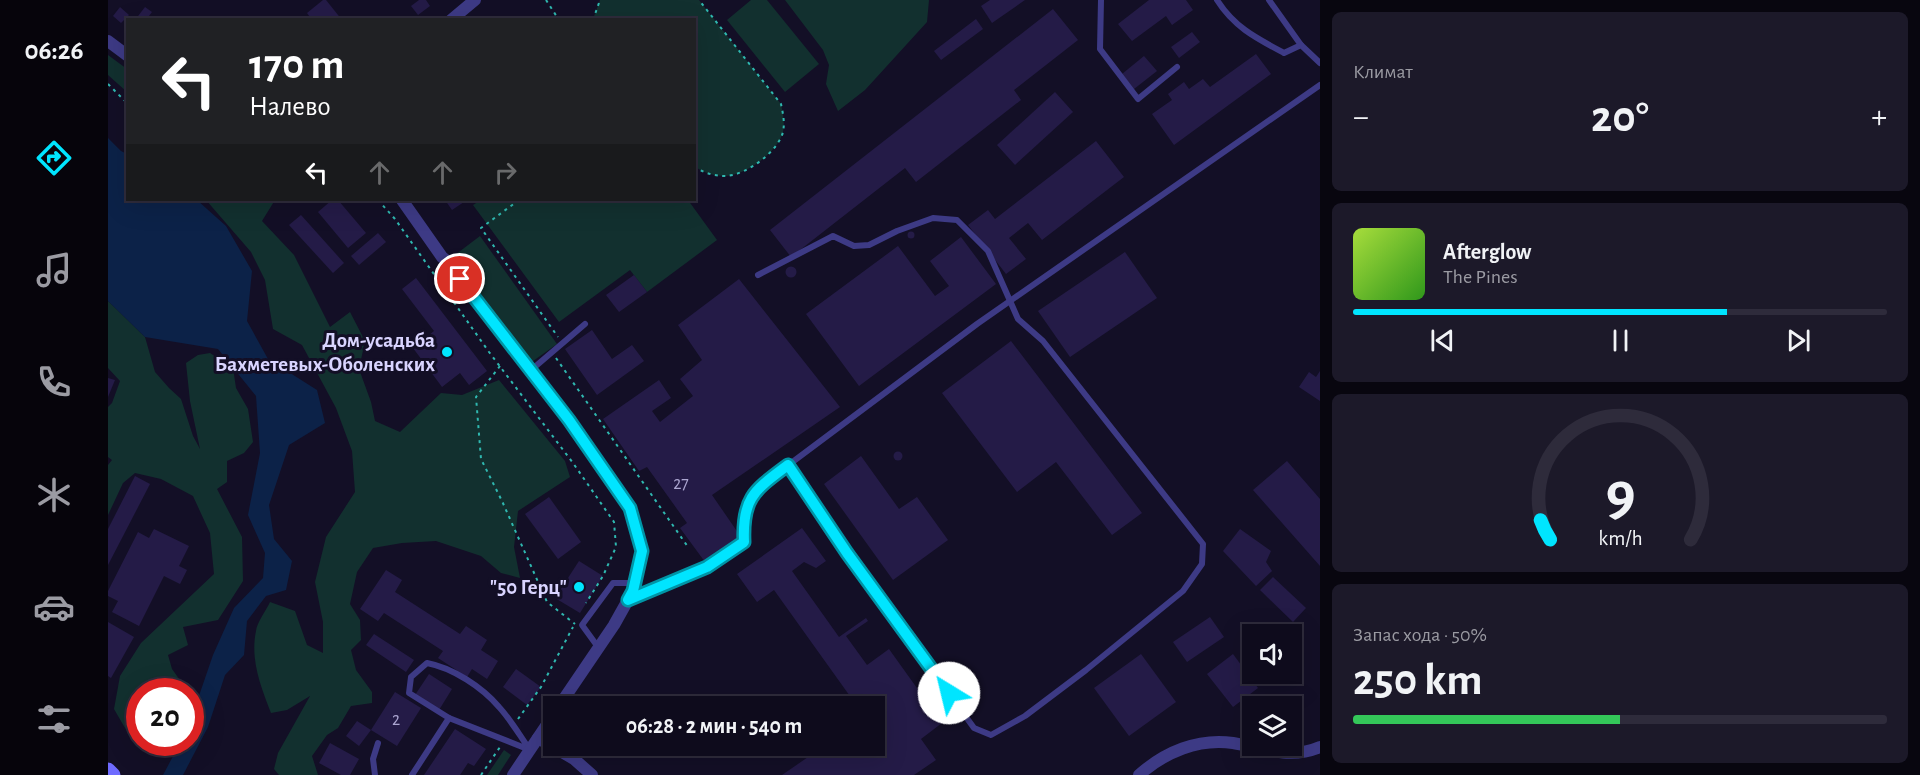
<!DOCTYPE html>
<html lang="ru">
<head>
<meta charset="utf-8">
<style>
  :root { --surface:#0e0b1c; --page:#1c1929; --text:#f1f3f6; --muted:#9b9ba3; --line:#2e2b3b; --accent:#00e5ff }
  body { margin:0; font-family:"Alegreya Sans",sans-serif; background:var(--page); color:var(--text); height:100vh; display:flex; flex-direction:column; font-size:22px; white-space:nowrap }
  * { box-sizing:border-box; margin:0 }
  p { font-size:20px; color:var(--muted) }
  .icon { flex:none; width:33px; height:33px; fill:none; stroke:currentColor; stroke-width:2; stroke-linecap:round; stroke-linejoin:round }
  .map { position:relative; flex:1; overflow:hidden }
  .panel { display:flex; flex-direction:column; gap:12px; padding:12px; background:#08060f; width:600px }
  .panel>* { flex:none }
  .banner { position:absolute; left:18px; top:18px; width:570px; height:183px; border-radius:0px; box-shadow:0 6px 24px #0002,0 0 0 2px var(--line); background:#202124; color:#fff; overflow:hidden }
  .fabs { position:absolute; left:1134px; top:624px; display:grid; gap:12px }
  .fabs a { display:grid; place-items:center; width:60px; height:60px; border-radius:0px; background:var(--surface); box-shadow:0 6px 24px #0002,0 0 0 2px var(--line); font-size:30px }
  .speed { position:absolute; left:18px; top:678px; display:flex; gap:12px; font-size:30px; font-weight:700; text-align:center }
  .speed>* { display:grid; place-content:center; width:78px; height:78px; border-radius:50%; background:var(--surface); box-shadow:0 6px 24px #0002,0 0 0 2px var(--line); line-height:1 }
  .speed .limit { border:9px solid #d22; background:#fff; color:#111 }
  .pin { position:absolute; display:grid; place-items:center; width:51px; height:51px; color:#fff; margin:-26px; border:3px solid #fff; border-radius:50%; box-shadow:0 2px 6px #0007 }
  .me { position:absolute; width:66px; margin:-33px; rotate:324deg; stroke-linejoin:round; filter:drop-shadow(0 0 4px #0008) }
  .turn { display:flex; align-items:center; gap:21px; height:126px; padding:0 24px; font-size:27px }
  .turn .icon { width:78px; height:78px; stroke-width:2.5 }
  .turn b { display:block; font-size:42px; line-height:51px }
  .lanes { display:flex; align-items:center; height:57px; padding:0 24px; background:#0003; justify-content:center; gap:30px; direction:ltr }
  .lanes .off { opacity:.35 }
  .big { font-size:45px; font-weight:700; line-height:1.1 }
  .panel .card { flex:1; display:flex; flex-direction:column; justify-content:center; gap:9px; min-width:0; padding:0 21px; border-radius:9px; background:var(--page) }
  .panel .dial { align-items:center; gap:0 }
  .dial svg { height:156px; overflow:visible; fill:none; stroke:var(--line); stroke-width:7; stroke-linecap:round; text-anchor:middle }
  .dial text { fill:var(--text); stroke:none }
  .song { display:flex; align-items:center; gap:18px }
  .cover { width:72px; height:72px; border-radius:9px; background:linear-gradient(135deg,hsl(80 70% 55%),hsl(110 70% 35%)) }
  .played { height:6px; border-radius:3px; background:linear-gradient(90deg,var(--accent) 70%,var(--line) 70%) }
  .keys { display:flex; justify-content:space-around; direction:ltr }
  .heat { display:flex; justify-content:space-between; align-items:center; font-size:33px; direction:ltr }
  .charge { height:9px; border-radius:4px; background:linear-gradient(90deg,#34c759 50%,var(--line) 0) }
  .trip { position:absolute; left:435px; top:696px; width:342px; height:60px; border-radius:0px; background:var(--surface); box-shadow:0 6px 24px #0002,0 0 0 2px var(--line); font-weight:700; line-height:60px; text-align:center }
  main { display:flex; flex:1; min-height:0 }
  .menu { display:flex; flex-direction:column; width:108px; justify-content:space-around; align-items:center; background:#06040b; color:var(--muted) }
  .menu .icon { width:42px; height:42px }
  .menu .active { color:var(--accent) }
  .menu b { font-size:27px; color:var(--text) }
  .map>svg:first-child { display:block }
  .green { fill:#12302f }
  .water { fill:#0c2248 }
  .building { fill:#241b47 }
  .lines { fill:none; stroke-linecap:round; stroke-linejoin:round }
  .path { stroke:#2fb8b0; stroke-width:2; stroke-dasharray:3 4.5; stroke-linecap:butt }
  .lane { stroke:#3d3a85; stroke-width:6 }
  .street { stroke:#3d3a85; stroke-width:12 }
  .secondary { stroke:#6f6bff; stroke-width:15 }
  .route-casing { stroke:#0095a6; stroke-width:15 }
  .route { stroke:#00e5ff; stroke-width:10 }
  .poi-dot { fill:#00e5ff; stroke:#130f26; stroke-width:2 }
  .labels { text-anchor:middle; stroke-width:6; stroke-linejoin:round; paint-order:stroke }
  .number-label { font-size:18px; fill:#aca6d1 }
  .poi-label { font-size:21px; font-weight:bold; fill:#d9d4ff; stroke:#130f26; text-anchor:end }
</style>
</head>
<body>
<main>
<nav class="menu">
<b>06:26</b>
<svg class="icon active" aria-label="directions" viewBox="0 0 24 24"><path d="M12 3l9 9-9 9-9-9zM9 14v-3h6M13 9l2 2-2 2"/></svg>
<svg class="icon" aria-label="music" viewBox="0 0 24 24"><path d="M9 18V5l10-2v13"/><circle cx="6" cy="18" r="3"/><circle cx="16" cy="16" r="3"/></svg>
<svg class="icon" aria-label="phone" viewBox="0 0 24 24"><path d="M5 4h4l2 5-3 2q2 4 5 5l2-3 5 2v4C11 20 4 13 5 4z"/></svg>
<svg class="icon" aria-label="climate" viewBox="0 0 24 24"><path d="M12 3v18M4 7l16 10M4 17L20 7"/></svg>
<svg class="icon" aria-label="car" viewBox="0 0 24 24"><path d="M5 17H2v-5l4-1 3-4h7l3 4 3 1v5h-3M9 17h6M6 11h13"/><circle cx="7" cy="17" r="2"/><circle cx="17" cy="17" r="2"/></svg>
<svg class="icon" aria-label="filters" viewBox="0 0 24 24"><path d="M4 7h16M4 17h16"/><circle cx="9" cy="7" r="2"/><circle cx="15" cy="17" r="2"/></svg>
</nav>
<div class="map">
<svg width="1212" height="775" viewBox="0 0 1212 775">
  <rect width="100%" height="100%" fill="#130f26"/>
  <!-- green -->
  <g class="green">
    <path d="M 492,0 L 591,0 L 673,104 C 675,114 677,122 675,132 C 670,152 638,175 618,176 C 605,176 597,173 587,167 L 586,20 L 485,19 Z"/>
    <path d="M 643,0 L 659,0 L 711,64 L 677,92 L 619,20 Z"/>
    <path d="M 677,0 L 821,0 L 819,22 L 757,90 L 730,111 L 718,84 L 721,65 L 715,50 Z"/>
    <path d="M 0,55 L 19,69 L 19,92 L 0,75 Z"/>
    <path d="M 98,200 L 167,200 L 154,221 L 186,255 L 222,327 L 242,312 L 257,341 L 251,369 L 263,402 L 267,421 L 292,432 L 333,393 L 354,395 L 391,380 L 457,461 L 462,477 L 410,511 L 406,547 L 412,578 L 393,573 L 373,556 L 328,541 L 294,543 L 265,548 L 249,572 L 242,604 L 252,620 L 253,640 L 243,650 L 248,670 L 264,692 L 264,703 L 243,706 L 230,728 L 219,735 L 204,756 L 210,775 L 171,775 L 166,769 L 170,753 L 202,696 L 179,710 L 163,713 C 153,687 142,660 148,631 C 149,622 158,611 162,602 L 187,611 L 199,645 L 215,653 L 215,622 L 207,582 L 218,537 L 247,492 L 244,451 L 228,408 L 194,345 L 165,329 L 157,280 L 143,252 Z"/>
    <path d="M 373,200 L 580,200 L 609,240 L 539,292 L 522,270 L 451,322 L 365,205 Z"/>
    <path d="M 372,236 L 449,344 L 418,366 L 339,261 Z"/>
    <path d="M 0,301 L 37,337 L 47,372 L 61,388 L 73,399 L 85,436 L 92,449 L 82,401 L 78,363 L 90,355 L 102,353 L 125,368 L 128,388 L 140,409 L 145,442 L 136,453 L 119,461 L 119,482 L 109,489 L 134,537 L 135,581 L 110,620 L 75,627 L 80,645 L 60,655 L 64,669 L 74,683 L 74,691 L 32,692 L 32,742 L 64,743 L 46,752 L 24,740 L 6,709 L 12,676 L 33,643 L 106,574 L 102,533 L 85,496 L 53,479 L 27,473 L 15,483 L 0,515 L 0,465 L 4,460 L 0,457 L 0,407 L 4,403 L 12,381 L 0,368 Z"/>
    <path d="M 396,750 L 403,755 L 390,775 L 379,775 Z"/>
  </g>
  <!-- water -->
  <path class="water" d="M 0,138 L 13,151 L 19,154 L 20,200 L 89,200 L 118,226 L 144,271 L 139,321 L 160,359 L 209,390 L 217,423 L 181,445 L 161,505 L 166,539 L 184,561 L 178,590 L 158,596 L 139,621 L 136,655 L 117,675 L 100,727 L 75,775 L 55,775 L 72,743 L 82,742 L 83,719 L 105,655 L 126,608 L 155,578 L 157,553 L 140,515 L 152,453 L 148,396 L 110,349 L 37,337 L 0,301 Z"/>
  <!-- building -->
  <g class="building">
    <path d="M 215,0 L 218,0 L 234,20 L 204,20 L 199,13 Z"/>
    <path d="M 311,0 L 318,0 L 322,6 L 310,15 L 303,6 Z"/>
    <path d="M 882,0 L 917,0 L 884,23 L 873,6 Z"/>
    <path d="M 1041,0 L 1078,0 L 1085,10 L 1064,25 L 1058,16 L 1024,41 L 1010,24 Z"/>
    <path d="M 12,7 L 21,15 L 13,23 L 5,16 Z"/>
    <path d="M 37,7 L 44,12 L 38,20 L 27,20 Z"/>
    <path d="M 945,9 L 970,40 L 906,90 L 913,100 L 808,182 L 797,168 L 683,257 L 662,230 Z"/>
    <path d="M 868,19 L 875,29 L 833,60 L 826,51 Z"/>
    <path d="M 1084,32 L 1092,42 L 1071,58 L 1063,47 Z"/>
    <path d="M 1148,54 L 1163,74 L 1066,145 L 1044,114 L 1064,100 L 1060,94 L 1076,82 L 1081,89 L 1095,79 L 1102,87 Z"/>
    <path d="M 1036,56 L 1049,71 L 1026,89 L 1014,74 Z"/>
    <path d="M 947,92 L 965,112 L 907,165 L 889,145 Z"/>
    <path d="M 988,141 L 1016,177 L 934,240 L 920,223 L 901,238 L 918,259 L 898,274 L 860,225 L 880,210 L 887,219 Z"/>
    <path d="M 224,200 L 230,200 L 258,233 L 240,248 L 210,212 Z"/>
    <path d="M 337,200 L 359,200 L 344,210 Z"/>
    <path d="M 193,215 L 236,263 L 225,273 L 181,225 Z"/>
    <circle cx="803" cy="235" r="3.5"/>
    <path d="M 270,233 L 278,242 L 251,265 L 243,256 Z"/>
    <path d="M 853,237 L 888,284 L 751,386 L 698,314 L 790,246 L 827,296 L 841,286 L 822,261 Z"/>
    <path d="M 1017,252 L 1049,298 L 962,357 L 930,311 Z"/>
    <circle cx="683" cy="272" r="5.5"/>
    <path d="M 526,275 L 539,292 L 511,312 L 498,295 Z"/>
    <path d="M 308,278 L 379,371 L 361,385 L 352,373 L 334,387 L 305,348 L 326,331 L 294,289 Z"/>
    <path d="M 631,279 L 732,407 L 604,495 L 633,537 L 597,562 L 572,528 L 579,523 L 539,467 L 531,471 L 495,419 L 551,380 L 563,398 L 544,411 L 552,422 L 585,396 L 572,379 L 594,360 L 570,325 Z"/>
    <path d="M 484,330 L 504,359 L 524,345 L 536,361 L 489,395 L 457,349 Z"/>
    <path d="M 903,341 L 1034,513 L 1004,535 L 948,462 L 909,492 L 834,393 Z"/>
    <path d="M 1212,371 L 1212,401 L 1191,387 L 1201,372 L 1208,377 Z"/>
    <path d="M 0,378 L 7,380 L 0,397 Z"/>
    <circle cx="790" cy="456" r="4.5"/>
    <path d="M 753,456 L 791,509 L 809,497 L 840,540 L 785,580 L 716,484 Z"/>
    <path d="M 1179,461 L 1212,499 L 1212,566 L 1145,490 Z"/>
    <path d="M 27,476 L 42,484 L 0,565 L 0,529 Z"/>
    <path d="M 441,497 L 473,542 L 450,559 L 417,514 Z"/>
    <path d="M 694,528 L 718,561 L 708,568 L 696,562 L 684,571 L 731,637 L 758,618 L 760,621 L 738,636 L 759,665 L 781,649 L 834,723 L 813,739 L 828,760 L 806,775 L 674,775 L 716,746 L 766,746 L 766,706 L 749,706 L 666,590 L 649,602 L 629,574 Z"/>
    <path d="M 46,529 L 81,546 L 71,566 L 79,570 L 72,584 L 56,576 L 31,626 L 4,612 L 10,601 L 0,596 L 0,591 L 30,532 L 41,538 Z"/>
    <path d="M 1132,529 L 1163,551 L 1158,562 L 1164,571 L 1148,586 L 1115,551 Z"/>
    <path d="M 471,561 L 495,576 L 472,613 L 447,598 Z"/>
    <path d="M 278,570 L 294,580 L 287,592 L 352,634 L 358,626 L 379,640 L 373,650 L 390,661 L 379,679 L 364,669 L 359,677 L 330,658 L 335,651 L 276,613 L 270,621 L 252,609 Z"/>
    <path d="M 1165,577 L 1198,608 L 1185,622 L 1152,590 Z"/>
    <path d="M 1102,617 L 1116,637 L 1079,662 L 1065,642 Z"/>
    <path d="M 0,622 L 26,637 L 3,678 L 0,676 Z"/>
    <path d="M 266,634 L 306,660 L 298,672 L 258,645 Z"/>
    <path d="M 1033,654 L 1068,702 L 1021,736 L 986,688 Z"/>
    <path d="M 1125,654 L 1150,688 L 1125,707 L 1099,674 Z"/>
    <path d="M 408,669 L 433,687 L 419,705 L 395,687 Z"/>
    <path d="M 321,674 L 344,689 L 331,710 L 307,695 Z"/>
    <path d="M 287,692 L 313,708 L 289,746 L 263,730 Z"/>
    <path d="M 249,721 L 263,730 L 251,746 L 238,736 Z"/>
    <path d="M 347,729 L 378,749 L 366,766 L 360,763 L 352,775 L 316,775 Z"/>
    <path d="M 222,743 L 251,759 L 242,775 L 233,775 L 211,763 Z"/>
  </g>
  <g class="lines">
    <!-- path -->
    <g class="path">
      <path d="M 438,0 L 451,20"/>
      <path d="M 485,20 L 492,0"/>
      <path d="M 0,84 L 20,104"/>
      <path d="M 586,167 C 597,173 605,176 618,176 C 638,175 670,152 675,132 C 677,122 675,114 673,104 L 591,0"/>
      <path d="M 270,200 L 287,219 L 381,352 L 465,463 L 506,522 L 508,547 L 495,576 L 478,603"/>
      <path d="M 411,200 L 373,228 L 450,337"/>
      <path d="M 448,358 L 580,547"/>
      <path d="M 392,366 L 368,397 L 373,459 L 394,501 L 439,602 L 467,624"/>
      <path d="M 410,719 L 433,687 L 465,627"/>
      <path d="M 373,775 L 392,747"/>
    </g>
    <!-- lane -->
    <g class="lane">
      <path d="M 993,0 L 992,49 L 1030,99 L 1069,67"/>
      <path d="M 1109,0 C 1126,27 1148,38 1176,53 L 1193,45 L 1212,63"/>
      <path d="M 1161,0 L 1193,45"/>
      <path d="M 650,275 L 725,236 L 746,246 L 761,245 L 789,231 L 825,218 L 849,220 L 880,251 L 910,319 L 935,341 L 1095,544 L 1094,564 L 1075,591 L 978,670 L 917,716 L 883,735 L 866,728 L 739,553 L 680,465"/>
      <path d="M 422,371 L 477,324"/>
      <path d="M 524,598 L 599,567 L 636,542 L 635,520 L 647,490 L 869,324 L 1212,85"/>
      <path d="M 490,647 L 474,625 L 505,583 L 526,583"/>
      <path d="M 319,663 C 345,668 374,687 391,707 C 403,720 412,736 422,750 L 341,718 L 301,693 L 303,677 Z"/>
      <path d="M 267,775 L 265,759 L 270,743"/>
      <path d="M 304,775 L 341,718"/>
    </g>
    <!-- street -->
    <g class="street">
      <path d="M 343,20 L 367,0"/>
      <path d="M 0,41 L 20,56"/>
      <path d="M 294,200 L 334,257 L 339,261 L 461,420 L 521,508 L 534,551 L 525,591 L 506,625 L 451,706"/>
      <path d="M 430,738 L 466,759 L 484,775"/>
      <path d="M 405,775 L 446,714"/>
      <path d="M 1031,775 C 1057,752 1090,738 1125,743 C 1155,748 1182,760 1212,747"/>
    </g>
    <!-- secondary -->
    <path class="secondary" d="M 0,770 L 5,775"/>
  </g>
  <g class="lines">
    <!-- route casing -->
    <g class="route-casing">
      <path id="route" d="M 352,279 L 461,420 L 522,508 L 534,551 L 525,591 L 520,600 L 599,567 L 636,542 C 634,497 647,490 680,465 L 739,553 L 841,693"/>
    </g>
    <!-- route -->
    <use href="#route" class="route"/>
  </g>
  <!-- markers -->
  <g class="poi-dot">
    <circle cx="339" cy="352" r="6"/>
    <circle cx="471" cy="587" r="6"/>
  </g>
  <g class="labels">
    <!-- number labels -->
    <g class="number-label">
      <text x="573" y="489">27</text>
      <text x="288" y="725">2</text>
    </g>
    <!-- poi labels -->
    <g class="poi-label">
      <text x="327" y="347">Дом-усадьба<tspan x="327" dy="24">Бахметевых-Оболенских</tspan></text>
      <text x="459" y="594">"50 Герц"</text>
    </g>
  </g>
</svg>
<div class="fabs">
<a><svg class="icon" aria-label="sound" viewBox="0 0 24 24"><path d="M4 9h4l5-4v14l-5-4H4zM17 9q2 3 0 6"/></svg></a>
<a><svg class="icon" aria-label="layers" viewBox="0 0 24 24"><path d="M12 4l9 5-9 5-9-5zM3 14l9 5 9-5"/></svg></a>
</div>
<div class="speed"><div class="limit">20</div></div>
<div class="pin" style="left:352px;top:279px;background:#d93025"><svg class="icon" aria-label="arrive" viewBox="0 0 24 24"><path d="M6 21V4h12l-3 4 3 4H6"/></svg></div>
<svg class="me" style="left:841px;top:693px" viewBox="-20 -20 40 40"><circle r="19" fill="#fff"/><path d="M0-13L10 11 0 6-10 11z" fill="#00e5ff"/></svg>
<div class="trip">06:28 · 2 мин · 540 m</div>
<div class="banner">
<div class="turn"><svg class="icon" aria-label="left" viewBox="0 0 24 24"><path d="M17 20v-9H6M10 6l-5 5 5 5"/></svg><div><b>170 m</b>Налево</div></div>
<div class="lanes"><svg class="icon" aria-label="left" viewBox="0 0 24 24"><path d="M17 20v-9H6M10 6l-5 5 5 5"/></svg><svg class="icon off" aria-label="ahead" viewBox="0 0 24 24"><path d="M12 20V5M6 11l6-6 6 6"/></svg><svg class="icon off" aria-label="ahead" viewBox="0 0 24 24"><path d="M12 20V5M6 11l6-6 6 6"/></svg><svg class="icon off" aria-label="right" viewBox="0 0 24 24"><path d="M7 20v-9h11M14 6l5 5-5 5"/></svg></div>
</div>
</div>
<section class="panel">
<div class="card"><p>Климат</p>
<div class="heat"><a>−</a><b class="big">20°</b><a>+</a></div>
</div>
<div class="card">
<div class="song"><i class="cover"></i><div><b>Afterglow</b><p>The Pines</p></div></div>
<div class="played"></div>
<div class="keys"><svg class="icon" aria-label="previous" viewBox="0 0 24 24"><path d="M18 5L8 12l10 7zM5 5v14"/></svg><svg class="icon" aria-label="pause" viewBox="0 0 24 24"><path d="M8 5v14M16 5v14"/></svg><svg class="icon" aria-label="next" viewBox="0 0 24 24"><path d="M6 5l10 7-10 7zM19 5v14"/></svg></div>
</div>
<div class="card dial"><svg viewBox="0 0 100 80">
<path d="M14 69A42 42 0 1 1 86 69"/>
<path d="M14 69A42 42 0 0 1 9 59" stroke="#00e5ff"/>
<text x="50" y="56" font-size="32" font-weight="700">9</text>
<text x="50" y="72" font-size="11">km/h</text>
</svg></div>
<div class="card"><p>Запас хода · 50%</p><b class="big">250 km</b><div class="charge"></div></div>
</section>
</main>
</body>
</html>
